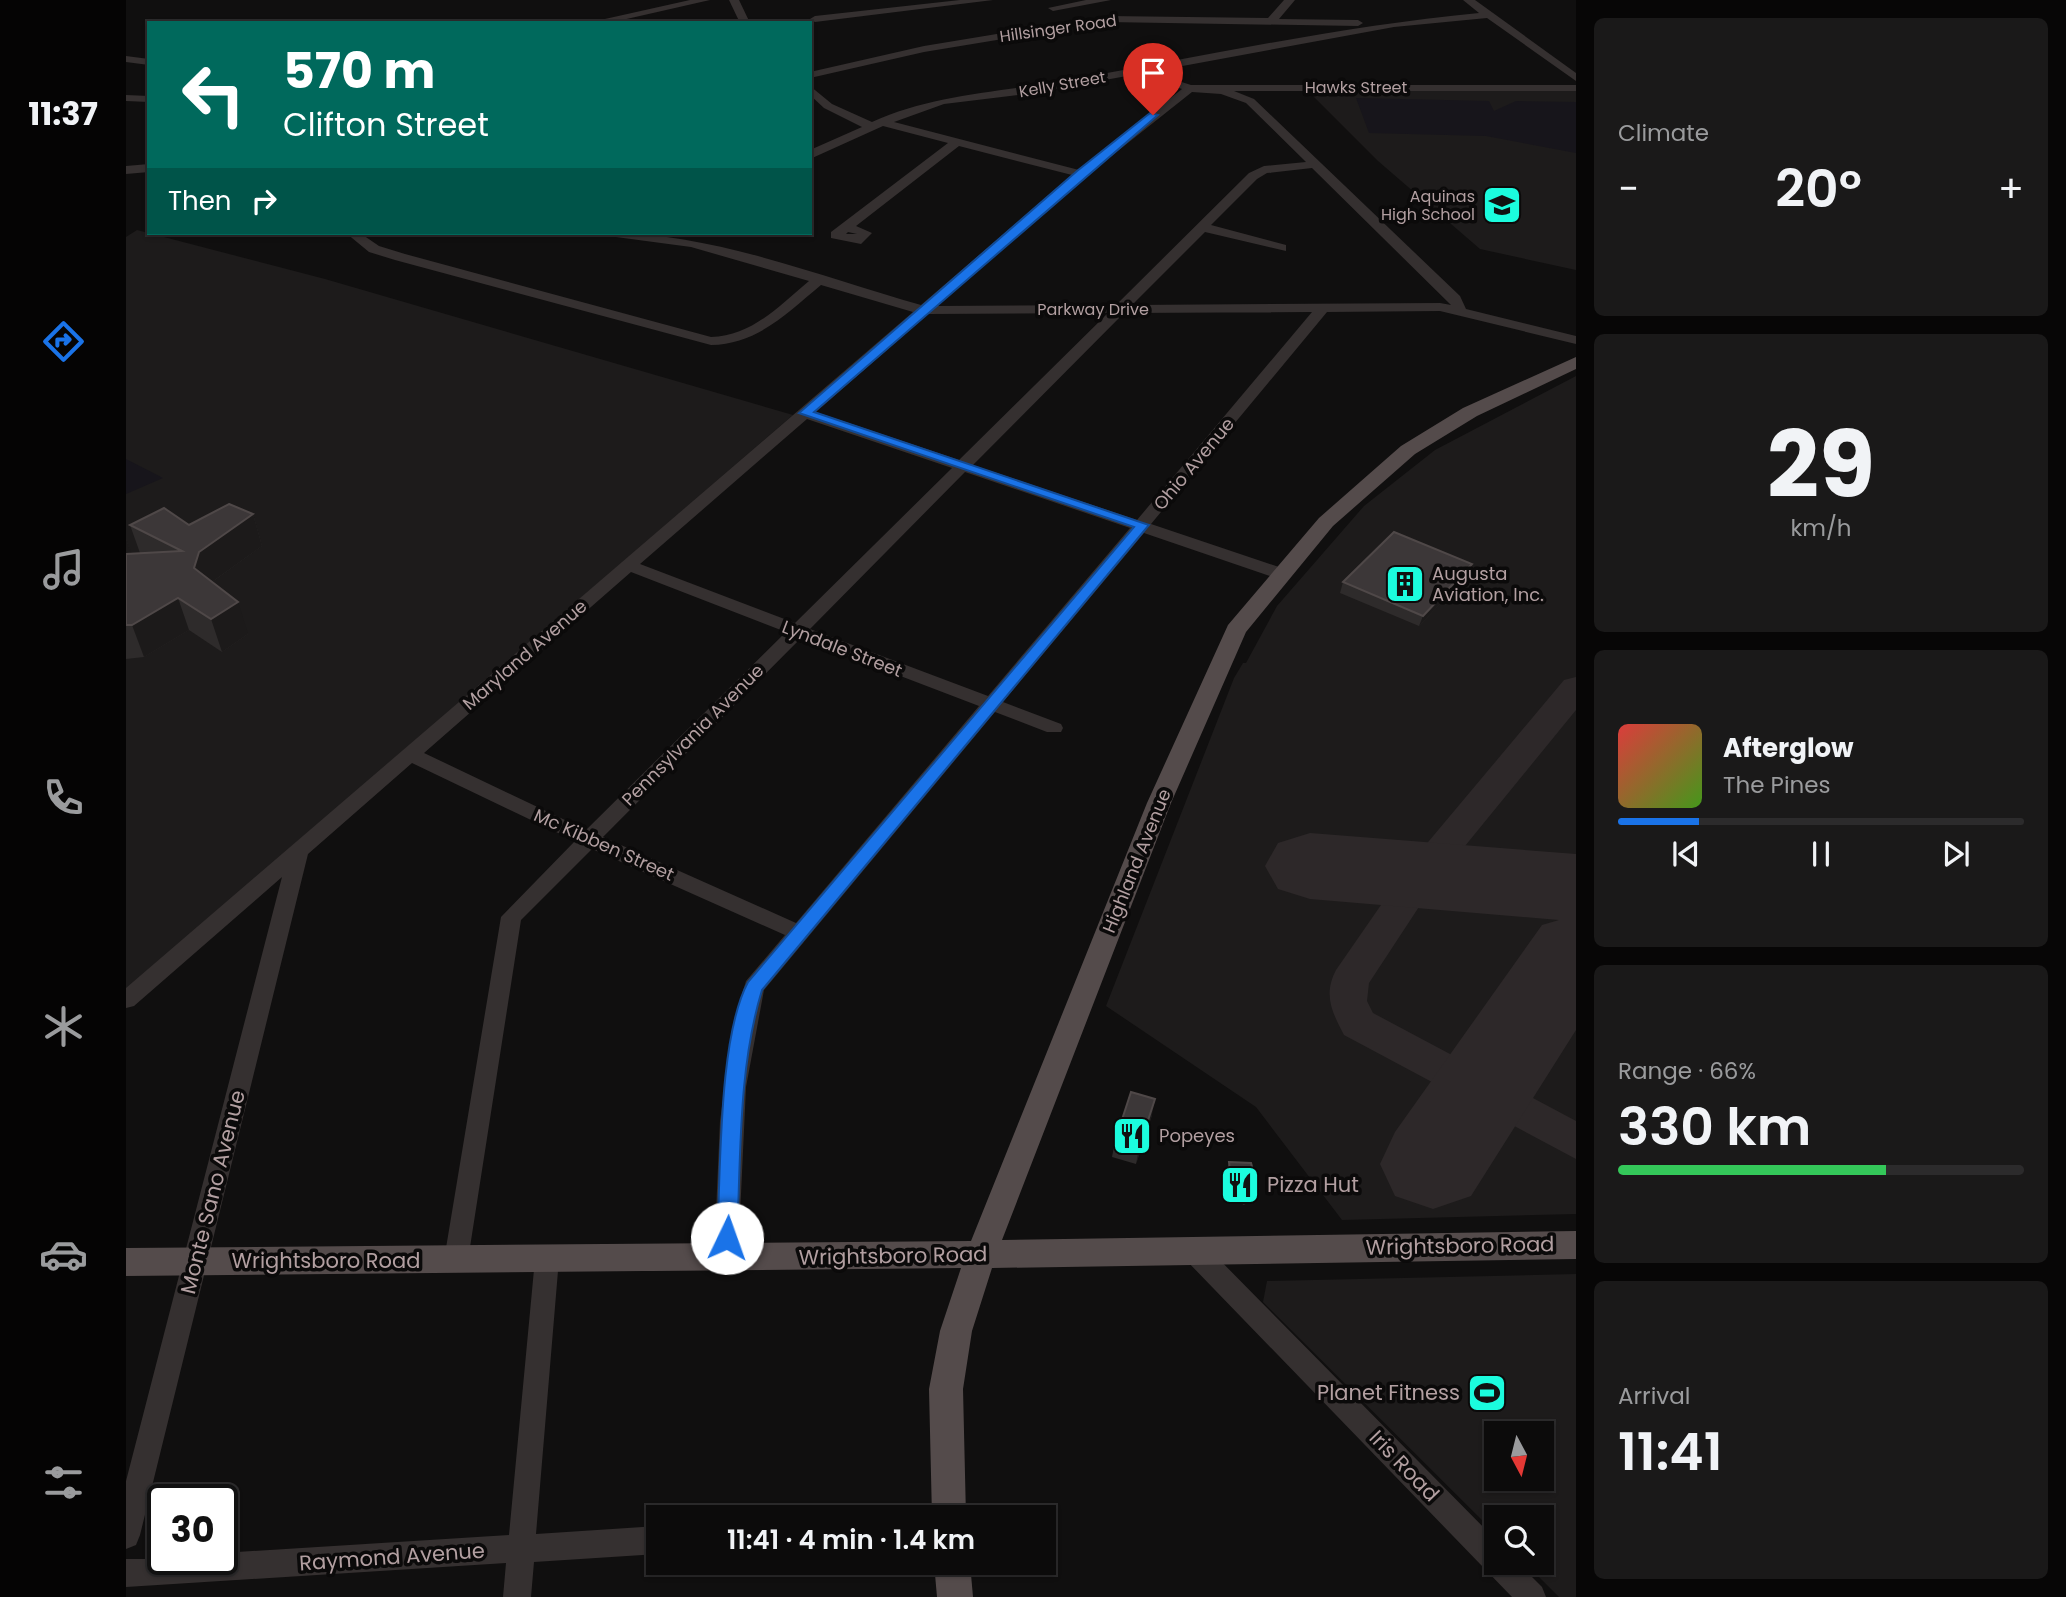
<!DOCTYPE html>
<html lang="en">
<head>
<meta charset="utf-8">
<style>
  :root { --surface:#0c0b0b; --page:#1a1919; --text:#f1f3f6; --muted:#9a9b9d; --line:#2c2b2c; --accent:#1a73e8 }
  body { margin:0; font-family:Poppins,sans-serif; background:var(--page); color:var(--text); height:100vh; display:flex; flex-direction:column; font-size:26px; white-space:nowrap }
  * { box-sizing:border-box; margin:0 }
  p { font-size:23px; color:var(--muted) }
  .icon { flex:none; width:38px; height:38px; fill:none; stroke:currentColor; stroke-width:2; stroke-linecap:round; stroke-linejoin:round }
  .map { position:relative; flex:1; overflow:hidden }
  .details { display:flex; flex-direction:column; gap:18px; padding:18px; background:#070606; width:490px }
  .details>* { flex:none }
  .banner { position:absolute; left:21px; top:21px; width:665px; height:214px; border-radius:0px; box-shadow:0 2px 5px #0004,0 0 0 2px var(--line); background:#00695c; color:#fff; overflow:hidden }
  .needle { width:46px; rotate:173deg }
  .buttons { position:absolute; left:1358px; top:1421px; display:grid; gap:14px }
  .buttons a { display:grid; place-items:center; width:70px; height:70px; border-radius:0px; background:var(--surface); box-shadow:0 2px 5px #0004,0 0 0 2px var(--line); font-size:35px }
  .speed { position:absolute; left:21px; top:1484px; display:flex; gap:14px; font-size:35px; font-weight:700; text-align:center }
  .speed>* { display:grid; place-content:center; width:91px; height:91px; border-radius:50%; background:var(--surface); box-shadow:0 2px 5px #0004,0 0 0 2px var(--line); line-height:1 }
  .speed .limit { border:4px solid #111; border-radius:10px; background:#fff; color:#111 }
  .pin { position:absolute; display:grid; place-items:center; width:60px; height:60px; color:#fff; margin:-72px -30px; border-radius:50% 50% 50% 0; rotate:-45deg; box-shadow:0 0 7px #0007 }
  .pin .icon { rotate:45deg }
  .me { position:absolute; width:77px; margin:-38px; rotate:3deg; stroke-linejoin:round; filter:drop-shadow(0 0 5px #0008) }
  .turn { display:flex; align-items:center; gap:24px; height:147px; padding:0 21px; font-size:32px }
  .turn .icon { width:91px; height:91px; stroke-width:2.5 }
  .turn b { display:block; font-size:49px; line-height:60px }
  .then { display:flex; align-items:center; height:66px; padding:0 21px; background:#0003; gap:14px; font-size:26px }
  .big { font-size:52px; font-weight:600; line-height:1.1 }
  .details .tile { flex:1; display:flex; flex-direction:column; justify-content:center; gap:10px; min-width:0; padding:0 24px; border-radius:10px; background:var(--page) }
  .details .dial { align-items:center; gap:0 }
  .dial b { font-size:91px; line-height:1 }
  .song { display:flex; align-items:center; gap:21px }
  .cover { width:84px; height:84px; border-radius:10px; background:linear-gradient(135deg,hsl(0 70% 55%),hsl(100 70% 35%)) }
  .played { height:7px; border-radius:4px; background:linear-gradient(90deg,var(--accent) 20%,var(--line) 20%) }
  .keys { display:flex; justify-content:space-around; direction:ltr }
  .heat { display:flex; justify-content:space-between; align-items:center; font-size:38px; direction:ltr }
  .charge { height:10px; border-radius:5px; background:linear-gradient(90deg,#34c759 66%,var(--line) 0) }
  .trip { position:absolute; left:520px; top:1505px; width:410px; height:70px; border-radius:0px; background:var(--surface); box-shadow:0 2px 5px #0004,0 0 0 2px var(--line); font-weight:600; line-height:70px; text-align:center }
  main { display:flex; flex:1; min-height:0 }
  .tab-bar { display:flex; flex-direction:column; width:126px; justify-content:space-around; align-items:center; background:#050404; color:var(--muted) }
  .tab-bar .icon { width:49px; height:49px }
  .tab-bar .selected { color:var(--accent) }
  .tab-bar b { font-size:32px; color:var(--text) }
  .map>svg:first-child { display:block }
  .built { fill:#1d1b1b; fill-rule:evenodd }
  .green { fill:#17151b }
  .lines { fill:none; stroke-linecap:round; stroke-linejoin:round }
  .taxiway { fill:#2d2829; fill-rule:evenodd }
  .runway { fill:#2d2829; fill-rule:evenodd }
  .minor { fill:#353030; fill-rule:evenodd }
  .major { fill:#544b4b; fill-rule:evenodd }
  .wall { fill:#2e2b2b }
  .shaded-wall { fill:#1c1a1a }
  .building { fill:#3c3738; stroke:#4f4848; stroke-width:2 }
  .route { fill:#1a73e8; stroke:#114b97; stroke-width:2 }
  .labels { text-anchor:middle; stroke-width:7; stroke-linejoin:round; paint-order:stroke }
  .far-street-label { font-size:16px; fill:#b29fa1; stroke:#0b0a0a }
  .far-poi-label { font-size:16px; fill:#b29fa1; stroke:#0b0a0a; text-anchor:end }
  .street-label { font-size:18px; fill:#b29fa1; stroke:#0b0a0a }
  .poi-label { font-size:18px; fill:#b29fa1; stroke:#0b0a0a; text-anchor:start }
  .near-poi-label { font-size:21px; fill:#b29fa1; stroke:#0b0a0a; text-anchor:start }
  .near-street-label { font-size:21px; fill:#b29fa1; stroke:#0b0a0a }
</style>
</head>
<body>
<main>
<nav class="tab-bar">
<b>11:37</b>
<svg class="icon selected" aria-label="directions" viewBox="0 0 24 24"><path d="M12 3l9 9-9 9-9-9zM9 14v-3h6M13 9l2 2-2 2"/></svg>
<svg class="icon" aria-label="music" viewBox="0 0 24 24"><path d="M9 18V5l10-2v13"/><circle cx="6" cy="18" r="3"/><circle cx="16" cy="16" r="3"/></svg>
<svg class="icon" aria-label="phone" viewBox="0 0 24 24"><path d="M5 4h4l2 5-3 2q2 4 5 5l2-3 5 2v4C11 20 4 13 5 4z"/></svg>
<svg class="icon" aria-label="climate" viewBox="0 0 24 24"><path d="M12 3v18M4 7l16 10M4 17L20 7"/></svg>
<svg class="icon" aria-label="car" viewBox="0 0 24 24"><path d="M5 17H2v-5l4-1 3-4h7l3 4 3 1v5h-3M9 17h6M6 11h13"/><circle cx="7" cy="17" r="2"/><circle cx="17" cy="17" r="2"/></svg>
<svg class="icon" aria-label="filters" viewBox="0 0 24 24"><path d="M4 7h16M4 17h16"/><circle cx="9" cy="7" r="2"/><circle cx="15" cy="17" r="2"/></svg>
</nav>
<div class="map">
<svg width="1450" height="1597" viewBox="0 0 1450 1597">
  <rect width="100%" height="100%" fill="#100f0f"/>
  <!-- built -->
  <g class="built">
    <path d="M 1181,90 L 1450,91 L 1450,270 L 1354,249 L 1252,161 Z"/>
    <path d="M 11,230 L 199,279 L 667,415 L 0,990 L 0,237 Z"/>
    <path d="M 1450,376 L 1450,1214 L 1216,1220 L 1130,1107 L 980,1006 L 1108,678 L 1117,663 L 1120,663 L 1151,606 L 1238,506 L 1309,450 Z"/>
    <path d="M 1450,1274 L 1450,1597 L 1433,1597 L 1399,1563 L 1416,1563 L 1416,1517 L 1370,1517 L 1370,1534 L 1137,1302 L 1141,1281 ZM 1416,1433 L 1416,1479 L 1370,1479 L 1370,1433 Z"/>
  </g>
  <!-- green -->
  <g class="green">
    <path d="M 1230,98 L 1363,101 L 1368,111 L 1390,101 L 1450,102 L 1450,153 L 1360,136 L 1243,133 Z"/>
    <path d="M 0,459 L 37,478 L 0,494 Z"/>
  </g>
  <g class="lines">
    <!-- taxiway -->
    <path class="taxiway" d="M 1450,677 L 1450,710 L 1308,884 L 1243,983 L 1241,1001 L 1247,1013 L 1450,1121 L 1450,1159 L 1218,1035 C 1206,1012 1197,995 1210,970 L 1282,866 L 1438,680 Z"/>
    <!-- runway -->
    <path class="runway" d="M 1184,833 L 1450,854 L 1450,1030 L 1345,1196 L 1307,1209 L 1269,1196 L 1254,1164 L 1269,1132 L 1416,925 L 1433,920 L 1184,899 L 1152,889 L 1139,866 L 1152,843 Z"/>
    <!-- minor -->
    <g class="minor">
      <path d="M 564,0 L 584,0 L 483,23 L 461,23 Z"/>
      <path d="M 603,0 L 613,0 L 624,23 L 614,23 Z"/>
      <path d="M 834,0 L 867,0 L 689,22 L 684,19 L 689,16 Z"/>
      <path d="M 960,0 L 985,0 L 927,11 L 922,8 Z"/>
      <path d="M 1158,0 L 1169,0 L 1153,19 L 1232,20 L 1237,23 L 1232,26 L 981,22 L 798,52 L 684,78 L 684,72 L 798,46 L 981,16 L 1142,18 Z"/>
      <path d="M 1337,0 L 1349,0 L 1450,73 L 1450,81 L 1361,18 L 1268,27 L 1024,72 L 1065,85 L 1450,85 L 1450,91 L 1108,91 L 1128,99 L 1334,296 L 1340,309 L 1450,336 L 1450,344 L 1314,311 L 1201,312 L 1025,524 L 1162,570 L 1164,574 L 1162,578 L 1150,578 L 1018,533 L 877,702 L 935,724 L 937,728 L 935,732 L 921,732 L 869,712 L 638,990 L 620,1087 L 612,1258 L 609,1266 L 600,1269 L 591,1266 L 588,1258 L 594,1121 L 608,1020 L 620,981 L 659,935 L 466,849 L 395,920 L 342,1260 L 339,1268 L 330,1271 L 321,1268 L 318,1260 L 375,917 L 449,841 L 286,763 L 182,854 L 14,1535 L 10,1545 L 0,1549 L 0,1481 L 156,877 L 8,1006 L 0,1008 L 0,988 L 787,312 L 695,285 C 661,313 632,344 585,345 L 269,260 L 243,252 L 220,233 L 234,233 L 253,246 L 279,254 L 585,337 C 626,336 653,306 683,281 L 565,247 L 490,237 L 484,233 C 587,233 696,277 795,305 L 946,175 L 833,146 L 730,226 L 746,233 L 735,244 L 705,238 L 705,232 L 822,143 L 757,126 L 684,159 L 684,150 L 736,127 L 698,108 L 684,95 L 684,86 L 706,104 L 746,122 C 810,93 880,92 948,79 C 1083,55 1217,26 1353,13 ZM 1012,74 L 1056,89 L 953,170 L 768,122 L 818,104 L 901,94 ZM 1066,92 L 1095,94 L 1120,103 L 1180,162 L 1138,166 L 1123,173 L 990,305 L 811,306 L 959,177 ZM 1186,168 L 1325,305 L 1314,303 L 1006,305 L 1079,232 L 1160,251 L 1160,245 L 1085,225 L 1131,179 L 1141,173 ZM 722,232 L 731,234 L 720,234 ZM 1186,312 L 1011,520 L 847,465 L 998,313 ZM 982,313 L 833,460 L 690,412 L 802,314 ZM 681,419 L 826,468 L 669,623 L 514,564 ZM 839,472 L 1004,528 L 862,696 L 684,629 ZM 505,572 L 660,632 L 460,830 L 298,753 ZM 675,638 L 853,706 L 670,923 L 477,837 Z"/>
      <path d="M 0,56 L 23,59 L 23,65 L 0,62 Z"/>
      <path d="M 0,95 L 23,96 L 23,102 L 0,101 Z"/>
      <path d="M 23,164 L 23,172 L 0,174 L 0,166 Z"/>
      <path d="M 1068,1240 L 1077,1243 L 1370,1540 L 1370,1563 L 1392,1563 L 1416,1587 L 1420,1597 L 1386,1597 L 1059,1259 L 1056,1251 L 1059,1243 Z"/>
      <path d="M 421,1248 L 430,1251 L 433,1259 L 410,1534 L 532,1526 L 532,1554 L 408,1562 L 405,1597 L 377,1597 L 380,1563 L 0,1587 L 0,1559 L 96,1559 L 96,1553 L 383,1535 L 409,1259 L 412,1251 Z"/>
    </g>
    <!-- major -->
    <g class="major">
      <path d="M 1450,357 L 1450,369 L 1351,416 L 1289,454 L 1207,526 L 1120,632 L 1045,803 L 876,1240 L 1450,1231 L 1450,1259 L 866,1268 L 846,1331 L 837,1389 L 840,1517 L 806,1517 L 803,1389 L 814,1331 L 835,1268 L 0,1276 L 0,1248 L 845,1241 L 1021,803 L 1102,625 L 1193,518 L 1275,446 L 1337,408 Z"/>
      <path d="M 808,1563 L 844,1563 L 847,1597 L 811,1597 Z"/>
    </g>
  </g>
  <!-- wall -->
  <g class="wall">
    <path d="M 127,514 L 136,546 L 86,582 L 122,634 L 96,652 L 63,630 L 18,657 L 0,659 L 0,539 L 5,554 L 14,553 L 4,525 L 63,525 Z"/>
    <path d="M 1343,574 L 1293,626 L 1214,593 L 1217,582 Z"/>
    <path d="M 1026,1115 L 1010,1164 L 986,1157 L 989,1141 Z"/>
    <path d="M 1103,1162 L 1132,1188 L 1129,1198 L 1118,1205 L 1104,1197 L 1100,1173 Z"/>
  </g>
  <!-- shaded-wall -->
  <g class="shaded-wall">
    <path d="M 127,514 L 136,546 L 83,584 L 68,568 L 73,552 Z"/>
    <path d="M 0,539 L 7,558 L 0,562 Z"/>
    <path d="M 1346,564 L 1343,574 L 1293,626 L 1297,616 Z"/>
    <path d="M 52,598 L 63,630 L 18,657 L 6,625 Z"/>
    <path d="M 112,602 L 122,634 L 96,652 L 85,619 Z"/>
    <path d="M 1029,1099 L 1026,1115 L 1010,1164 L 1013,1148 Z"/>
    <path d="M 1132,1188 L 1129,1198 L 1118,1205 L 1121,1194 Z"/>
  </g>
  <!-- building -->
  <g class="building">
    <path d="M 103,504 L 127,514 L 73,552 L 68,568 L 112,602 L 85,619 L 52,598 L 6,625 L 0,625 L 0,554 L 56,551 L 4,525 L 38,508 L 63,525 Z"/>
    <path d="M 1268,532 L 1346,564 L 1297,616 L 1217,582 Z"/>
    <path d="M 1005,1092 L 1029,1099 L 1013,1148 L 989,1141 Z"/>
    <path d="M 1103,1162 L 1125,1163 L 1132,1188 L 1121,1194 L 1106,1186 Z"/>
  </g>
  <!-- route -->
  <path class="route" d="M 1024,113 L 1032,115 L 688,412 L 1023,525 L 636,990 C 612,1069 615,1156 611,1238 L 608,1245 L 601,1247 L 594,1245 L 591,1238 C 595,1172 592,1038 622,982 L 1008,527 L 673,413 L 951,171 Z"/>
  <!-- icons -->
  <defs>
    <g id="school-square" transform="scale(2.0125)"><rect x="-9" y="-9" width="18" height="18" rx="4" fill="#1bfcde" stroke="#0b0a0a"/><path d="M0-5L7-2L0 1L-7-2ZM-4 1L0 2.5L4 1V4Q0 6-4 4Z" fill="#111"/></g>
    <g id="building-square" transform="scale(2.0125)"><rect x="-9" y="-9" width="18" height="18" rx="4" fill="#1bfcde" stroke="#0b0a0a"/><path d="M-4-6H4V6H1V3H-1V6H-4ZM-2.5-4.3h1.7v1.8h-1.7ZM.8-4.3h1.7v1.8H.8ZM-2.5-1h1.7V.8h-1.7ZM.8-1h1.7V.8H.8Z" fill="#111"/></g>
    <g id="restaurant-square" transform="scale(2.0125)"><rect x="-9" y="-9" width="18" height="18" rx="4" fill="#1bfcde" stroke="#0b0a0a"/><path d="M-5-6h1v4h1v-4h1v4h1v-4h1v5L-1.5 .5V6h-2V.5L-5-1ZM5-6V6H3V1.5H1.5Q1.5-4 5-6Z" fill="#111"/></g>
    <g id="stadium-square" transform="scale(2.0125)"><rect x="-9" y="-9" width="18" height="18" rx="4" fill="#1bfcde" stroke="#0b0a0a"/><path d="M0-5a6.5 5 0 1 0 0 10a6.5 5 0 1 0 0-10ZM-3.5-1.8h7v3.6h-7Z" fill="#111"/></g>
  </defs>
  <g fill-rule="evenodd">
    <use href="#school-square" x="1376" y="205"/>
    <use href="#building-square" x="1279" y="584"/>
    <use href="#restaurant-square" x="1006" y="1136"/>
    <use href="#restaurant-square" x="1114" y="1185"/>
    <use href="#stadium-square" x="1361" y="1393"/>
  </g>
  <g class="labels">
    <!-- far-street labels -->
    <g class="far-street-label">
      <text transform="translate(932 28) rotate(-8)" y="6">Hillsinger Road</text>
      <text transform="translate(936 84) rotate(-10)" y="6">Kelly Street</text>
      <text x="1230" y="93">Hawks Street</text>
      <text x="967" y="315">Parkway Drive</text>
    </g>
    <!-- far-poi labels -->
    <g class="far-poi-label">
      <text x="1349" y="202">Aquinas<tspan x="1349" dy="18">High School</tspan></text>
    </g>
    <!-- street labels -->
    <g class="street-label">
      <text transform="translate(1068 464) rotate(-50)" y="6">Ohio Avenue</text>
      <text transform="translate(716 649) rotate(21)" y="6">Lyndale Street</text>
      <text transform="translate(399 655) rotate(-41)" y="6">Maryland Avenue</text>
      <text transform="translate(567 735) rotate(-45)" y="6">Pennsylvania Avenue</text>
      <text transform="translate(478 845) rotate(24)" y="6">Mc Kibben Street</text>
      <text transform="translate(1011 861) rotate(-68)" y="6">Highland Avenue</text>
    </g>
    <!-- poi labels -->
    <g class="poi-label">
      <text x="1306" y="580">Augusta<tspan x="1306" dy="21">Aviation, Inc.</tspan></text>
      <text x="1033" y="1142">Popeyes</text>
    </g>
    <!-- near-poi labels -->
    <g class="near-poi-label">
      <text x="1141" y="1192">Pizza Hut</text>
      <text x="1334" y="1400" text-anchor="end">Planet Fitness</text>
    </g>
    <!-- near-street labels -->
    <g class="near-street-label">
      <text transform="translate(87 1192) rotate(-76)" y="7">Monte Sano Avenue</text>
      <text transform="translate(1334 1246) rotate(-1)" y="7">Wrightsboro Road</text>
      <text transform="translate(767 1256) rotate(-1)" y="7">Wrightsboro Road</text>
      <text x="200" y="1268">Wrightsboro Road</text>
      <text transform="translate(1278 1466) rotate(46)" y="7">Iris Road</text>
      <text transform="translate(266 1557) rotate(-4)" y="7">Raymond Avenue</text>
    </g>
  </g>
</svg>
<div class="buttons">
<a><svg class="needle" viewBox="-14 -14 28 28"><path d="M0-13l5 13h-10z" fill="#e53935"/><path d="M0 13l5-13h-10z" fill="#9a9b9d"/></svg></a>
<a><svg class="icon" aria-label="search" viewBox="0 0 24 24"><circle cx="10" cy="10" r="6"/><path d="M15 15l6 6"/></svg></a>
</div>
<div class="speed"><div class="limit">30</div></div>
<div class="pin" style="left:1027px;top:115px;background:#d93025"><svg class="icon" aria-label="arrive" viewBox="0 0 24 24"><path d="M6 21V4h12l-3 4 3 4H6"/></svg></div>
<svg class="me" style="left:601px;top:1238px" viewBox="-20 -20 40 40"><circle r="19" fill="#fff"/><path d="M0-13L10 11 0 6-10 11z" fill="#1a73e8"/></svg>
<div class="trip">11:41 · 4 min · 1.4 km</div>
<div class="banner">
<div class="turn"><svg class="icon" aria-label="left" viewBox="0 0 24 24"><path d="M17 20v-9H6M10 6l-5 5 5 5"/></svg><div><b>570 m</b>Clifton Street</div></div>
<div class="then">Then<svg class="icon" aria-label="right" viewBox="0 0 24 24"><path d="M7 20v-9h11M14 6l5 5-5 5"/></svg></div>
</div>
</div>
<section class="details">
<div class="tile"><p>Climate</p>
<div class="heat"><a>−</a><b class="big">20°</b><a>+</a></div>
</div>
<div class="tile dial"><b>29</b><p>km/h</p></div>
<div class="tile">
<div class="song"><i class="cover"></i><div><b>Afterglow</b><p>The Pines</p></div></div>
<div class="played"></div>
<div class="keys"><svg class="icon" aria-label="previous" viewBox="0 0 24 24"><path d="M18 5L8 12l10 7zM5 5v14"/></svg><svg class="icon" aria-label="pause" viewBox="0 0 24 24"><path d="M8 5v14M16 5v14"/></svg><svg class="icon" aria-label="next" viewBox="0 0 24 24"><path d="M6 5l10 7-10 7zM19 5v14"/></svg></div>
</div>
<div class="tile"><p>Range · 66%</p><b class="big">330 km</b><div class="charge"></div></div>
<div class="tile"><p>Arrival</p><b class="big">11:41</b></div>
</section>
</main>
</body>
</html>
